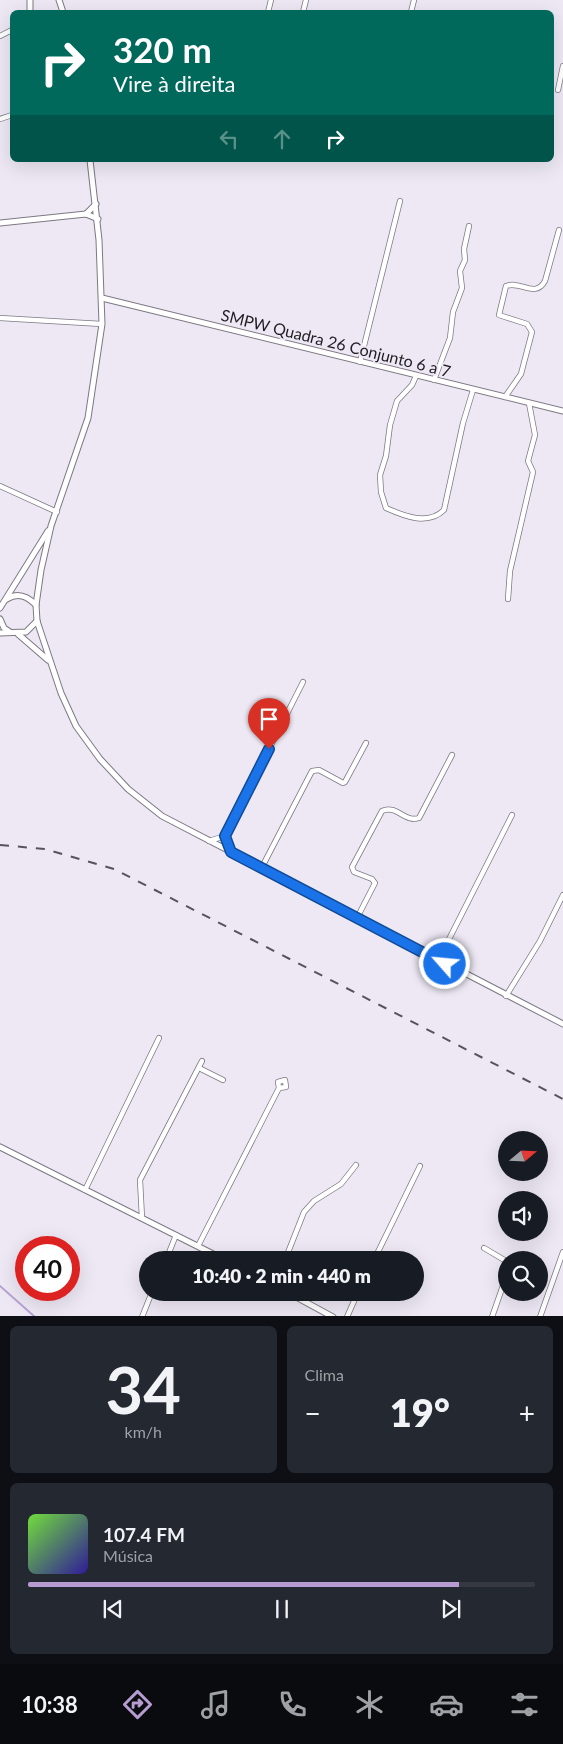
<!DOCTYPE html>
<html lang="pt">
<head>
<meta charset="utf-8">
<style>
  :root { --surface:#171b24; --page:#242831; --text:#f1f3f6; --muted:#9ea1a6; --line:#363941; --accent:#b79cd2 }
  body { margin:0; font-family:Lato,sans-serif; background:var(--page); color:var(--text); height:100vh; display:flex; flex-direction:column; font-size:19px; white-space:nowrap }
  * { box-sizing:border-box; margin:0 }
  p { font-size:16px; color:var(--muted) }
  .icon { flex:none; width:28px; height:28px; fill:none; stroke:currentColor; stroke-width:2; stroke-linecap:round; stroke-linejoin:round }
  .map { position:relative; height:1316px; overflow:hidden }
  .drawer { display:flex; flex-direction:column; gap:10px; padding:10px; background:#0d0f14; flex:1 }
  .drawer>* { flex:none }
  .guide { position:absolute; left:10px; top:10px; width:544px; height:152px; border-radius:8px; box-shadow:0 5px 20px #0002; background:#00695c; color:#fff; overflow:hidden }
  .needle { width:32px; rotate:71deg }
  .buttons { position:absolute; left:498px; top:1131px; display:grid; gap:10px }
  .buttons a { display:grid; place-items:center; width:50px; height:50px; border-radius:50%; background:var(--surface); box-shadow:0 5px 20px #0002; font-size:25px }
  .speed { position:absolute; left:15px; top:1236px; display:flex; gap:10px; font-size:25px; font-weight:700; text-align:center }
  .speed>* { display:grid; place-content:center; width:65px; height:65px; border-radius:50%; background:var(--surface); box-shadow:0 5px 20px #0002; line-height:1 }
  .speed .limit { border:8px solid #d22; background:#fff; color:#111 }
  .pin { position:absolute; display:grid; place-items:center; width:42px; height:42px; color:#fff; margin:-51px -21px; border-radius:50% 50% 50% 0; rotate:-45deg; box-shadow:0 0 5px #0007 }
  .pin .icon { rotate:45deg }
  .me { position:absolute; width:55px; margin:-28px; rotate:297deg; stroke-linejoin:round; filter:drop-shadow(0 0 4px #0008) }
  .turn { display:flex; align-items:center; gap:18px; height:105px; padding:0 20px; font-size:22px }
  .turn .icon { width:65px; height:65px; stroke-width:2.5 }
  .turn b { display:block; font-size:35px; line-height:42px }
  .lanes { display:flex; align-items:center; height:48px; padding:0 20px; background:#0003; justify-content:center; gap:25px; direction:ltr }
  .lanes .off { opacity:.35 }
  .big { font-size:38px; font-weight:800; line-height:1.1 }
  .drawer .widget { flex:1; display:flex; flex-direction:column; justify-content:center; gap:8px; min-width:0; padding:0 18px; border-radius:8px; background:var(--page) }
  .drawer .dial { align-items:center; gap:0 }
  .dial b { font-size:65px; line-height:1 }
  .song { display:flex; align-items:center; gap:15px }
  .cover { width:60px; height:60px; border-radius:8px; background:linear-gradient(135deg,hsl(100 70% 55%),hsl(250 70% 35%)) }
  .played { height:5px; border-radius:2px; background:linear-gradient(90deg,var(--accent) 85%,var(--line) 85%) }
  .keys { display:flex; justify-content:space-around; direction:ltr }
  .heat { display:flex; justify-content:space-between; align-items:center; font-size:28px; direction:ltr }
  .drawer .tiles { flex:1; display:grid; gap:10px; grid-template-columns:1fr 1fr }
  .widget:last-child { grid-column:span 2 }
  .trip { position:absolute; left:139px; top:1251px; width:285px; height:50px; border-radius:25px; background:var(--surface); box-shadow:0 5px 20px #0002; font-weight:800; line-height:50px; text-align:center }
  .tabs { display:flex; height:80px; justify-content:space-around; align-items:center; background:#090b0e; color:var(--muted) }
  .tabs .icon { width:35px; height:35px }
  .tabs .active { color:var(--accent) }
  .tabs b { font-size:22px; color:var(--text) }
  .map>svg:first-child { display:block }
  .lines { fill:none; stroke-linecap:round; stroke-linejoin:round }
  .stream { stroke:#b8a3d2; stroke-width:2 }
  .minor-casing { stroke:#7d7983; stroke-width:6 }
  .tertiary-casing { stroke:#7d7983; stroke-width:7 }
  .minor { stroke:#fff; stroke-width:4.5 }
  .tertiary { stroke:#fff; stroke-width:5 }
  .rail { stroke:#56545a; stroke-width:2; stroke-dasharray:9 9; stroke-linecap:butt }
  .route-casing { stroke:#114b97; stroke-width:12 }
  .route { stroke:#1a73e8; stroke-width:9 }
  .labels { text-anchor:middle; stroke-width:4; stroke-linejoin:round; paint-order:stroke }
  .street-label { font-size:16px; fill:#1e1d21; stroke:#ede8f4 }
</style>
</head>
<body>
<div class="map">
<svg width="563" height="1317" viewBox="0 0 563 1317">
  <rect width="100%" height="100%" fill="#ede8f4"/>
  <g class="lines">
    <!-- stream -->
    <path class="stream" d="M 0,1286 L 35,1317"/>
    <!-- minor casing -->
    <g class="minor-casing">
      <g id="minor">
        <path d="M 268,12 L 271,0"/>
        <path d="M 303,12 L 306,0"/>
        <path d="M 411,12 L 414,0"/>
        <path d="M 0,36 L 12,30"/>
        <path d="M 558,90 L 563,66"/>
        <path d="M 0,119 L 12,115"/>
        <path d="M 0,318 L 102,324"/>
        <path d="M 360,362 L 400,201"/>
        <path d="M 416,376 L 412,385 L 397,401 L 390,425 L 386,456 L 380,475 L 381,492 L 386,508 C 404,516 428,526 444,510 L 463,423 L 473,390"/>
        <path d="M 434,380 L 450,338 L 453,312 L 462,288 L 460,271 L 465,260 L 464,249 L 469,226"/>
        <path d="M 505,397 L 521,374 L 532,332 L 527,324 L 499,315 L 506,286 C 520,280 535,299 545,281 L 559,230"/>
        <path d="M 0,486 L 57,512"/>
        <path d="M 508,599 L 510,571 L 533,472 L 528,461 L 535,435 L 529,403"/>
        <path d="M 225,836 L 230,851"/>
        <path d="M 209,841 L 225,836 L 303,682"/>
        <path d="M 261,869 L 312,771 L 319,770 L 343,783 L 345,782 L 366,743"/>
        <path d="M 357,918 L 375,883 L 372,879 L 354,872 L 352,867 L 382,811 C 396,804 405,823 419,818 L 452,755"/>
        <path d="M 428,954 L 444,948"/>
        <path d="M 445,964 L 445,947 L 512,815"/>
        <path d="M 506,996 L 540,941 L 563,895"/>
        <path d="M 199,1068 L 223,1080"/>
        <path d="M 85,1190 L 159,1038"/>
        <path d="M 142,1218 L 140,1180 L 202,1061"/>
        <path d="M 198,1246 L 279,1088 L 278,1082 L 285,1080 L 286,1087 L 279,1088"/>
        <path d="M 484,1248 L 506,1261"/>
        <path d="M 166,1260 L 176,1235"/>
        <path d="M 285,1260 L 304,1212 L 314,1201 L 341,1184 L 356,1165"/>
        <path d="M 374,1260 L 420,1166"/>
        <path d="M 142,1317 L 152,1292"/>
        <path d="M 347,1317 L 358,1292"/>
        <path d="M 492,1317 L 506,1277"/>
        <path d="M 540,1317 L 563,1252"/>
      </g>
    </g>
    <!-- tertiary casing -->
    <g class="tertiary-casing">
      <g id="tertiary">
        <path d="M 59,0 L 63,12"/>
        <path d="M 30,12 L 30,0"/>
        <path d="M 90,160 L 99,240 L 102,324 L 88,418 L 51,526 L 41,570 L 36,605 L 37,621 L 61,693 L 76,726 L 100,759 L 128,789 L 162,816 L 563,1024"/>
        <path d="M 86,214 L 96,204"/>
        <path d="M 0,223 L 86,214 L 98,219"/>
        <path d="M 102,298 L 563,411"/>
        <path d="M 7,599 C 18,592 27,596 36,605"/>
        <path d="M 0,608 L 48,531"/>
        <path d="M 0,619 L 4,628 L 10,632"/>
        <path d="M 0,633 L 26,632 L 37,621"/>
        <path d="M 18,634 L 48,660"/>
        <path d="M 0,1147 L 225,1260"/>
        <path d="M 287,1292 L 333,1317"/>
      </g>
    </g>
    <!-- minor -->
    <use href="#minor" class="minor"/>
    <!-- tertiary -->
    <use href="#tertiary" class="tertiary"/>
    <!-- rail -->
    <path class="rail" d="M 0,845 L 45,849 L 114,869 L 563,1099"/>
  </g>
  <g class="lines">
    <!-- route casing -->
    <g class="route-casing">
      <path id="route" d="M 269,749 L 225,836 L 231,852 L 445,964"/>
    </g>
    <!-- route -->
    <use href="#route" class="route"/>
  </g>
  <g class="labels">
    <!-- street labels -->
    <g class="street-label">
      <text transform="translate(336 343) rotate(14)" y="6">SMPW Quadra 26 Conjunto 6 a 7</text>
    </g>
  </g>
</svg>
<div class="buttons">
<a><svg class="needle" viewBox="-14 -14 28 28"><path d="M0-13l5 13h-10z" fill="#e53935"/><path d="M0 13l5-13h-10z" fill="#9ea1a6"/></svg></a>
<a><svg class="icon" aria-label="sound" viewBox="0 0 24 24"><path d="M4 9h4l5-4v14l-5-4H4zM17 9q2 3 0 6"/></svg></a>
<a><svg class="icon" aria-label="search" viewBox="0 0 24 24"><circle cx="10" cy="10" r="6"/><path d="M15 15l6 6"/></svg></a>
</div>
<div class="speed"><div class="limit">40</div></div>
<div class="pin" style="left:269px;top:749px;background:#d93025"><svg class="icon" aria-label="arrive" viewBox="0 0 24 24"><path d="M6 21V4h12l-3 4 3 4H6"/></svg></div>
<svg class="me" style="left:445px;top:964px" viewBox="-20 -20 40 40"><circle r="17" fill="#1a73e8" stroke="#fff" stroke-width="3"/><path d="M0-11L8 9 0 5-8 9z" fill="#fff"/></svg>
<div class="trip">10:40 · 2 min · 440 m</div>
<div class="guide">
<div class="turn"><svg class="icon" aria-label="right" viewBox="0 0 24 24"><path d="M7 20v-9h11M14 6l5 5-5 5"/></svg><div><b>320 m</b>Vire à direita</div></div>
<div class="lanes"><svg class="icon off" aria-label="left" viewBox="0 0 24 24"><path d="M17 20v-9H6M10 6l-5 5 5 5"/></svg><svg class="icon off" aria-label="ahead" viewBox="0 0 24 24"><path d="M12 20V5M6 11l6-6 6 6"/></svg><svg class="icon" aria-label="right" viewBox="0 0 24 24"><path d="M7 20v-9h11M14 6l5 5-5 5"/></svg></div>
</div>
</div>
<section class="drawer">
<div class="tiles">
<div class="widget dial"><b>34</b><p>km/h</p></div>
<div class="widget"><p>Clima</p>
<div class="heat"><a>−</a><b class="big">19°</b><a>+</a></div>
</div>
<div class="widget">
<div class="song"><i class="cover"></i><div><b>107.4 FM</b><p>Música</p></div></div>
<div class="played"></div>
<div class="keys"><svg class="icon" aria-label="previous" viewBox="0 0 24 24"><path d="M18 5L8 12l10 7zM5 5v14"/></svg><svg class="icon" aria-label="pause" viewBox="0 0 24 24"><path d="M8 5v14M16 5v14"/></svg><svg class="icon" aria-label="next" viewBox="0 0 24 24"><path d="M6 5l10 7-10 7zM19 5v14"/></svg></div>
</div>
</div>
</section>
<nav class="tabs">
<b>10:38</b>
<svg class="icon active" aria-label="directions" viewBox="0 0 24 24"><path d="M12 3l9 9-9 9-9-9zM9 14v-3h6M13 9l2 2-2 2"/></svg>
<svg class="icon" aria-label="music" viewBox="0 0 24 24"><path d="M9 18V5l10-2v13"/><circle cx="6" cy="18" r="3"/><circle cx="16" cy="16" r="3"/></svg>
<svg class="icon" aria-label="phone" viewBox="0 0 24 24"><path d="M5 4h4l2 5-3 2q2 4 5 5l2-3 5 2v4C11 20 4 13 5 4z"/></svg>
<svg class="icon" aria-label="climate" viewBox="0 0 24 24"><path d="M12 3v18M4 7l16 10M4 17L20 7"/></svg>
<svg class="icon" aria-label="car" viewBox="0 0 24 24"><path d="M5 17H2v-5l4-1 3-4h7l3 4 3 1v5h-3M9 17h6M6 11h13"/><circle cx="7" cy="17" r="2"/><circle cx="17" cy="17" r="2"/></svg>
<svg class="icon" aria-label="filters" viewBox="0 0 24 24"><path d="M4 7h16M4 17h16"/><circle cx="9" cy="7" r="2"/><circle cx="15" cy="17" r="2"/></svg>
</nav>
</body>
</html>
